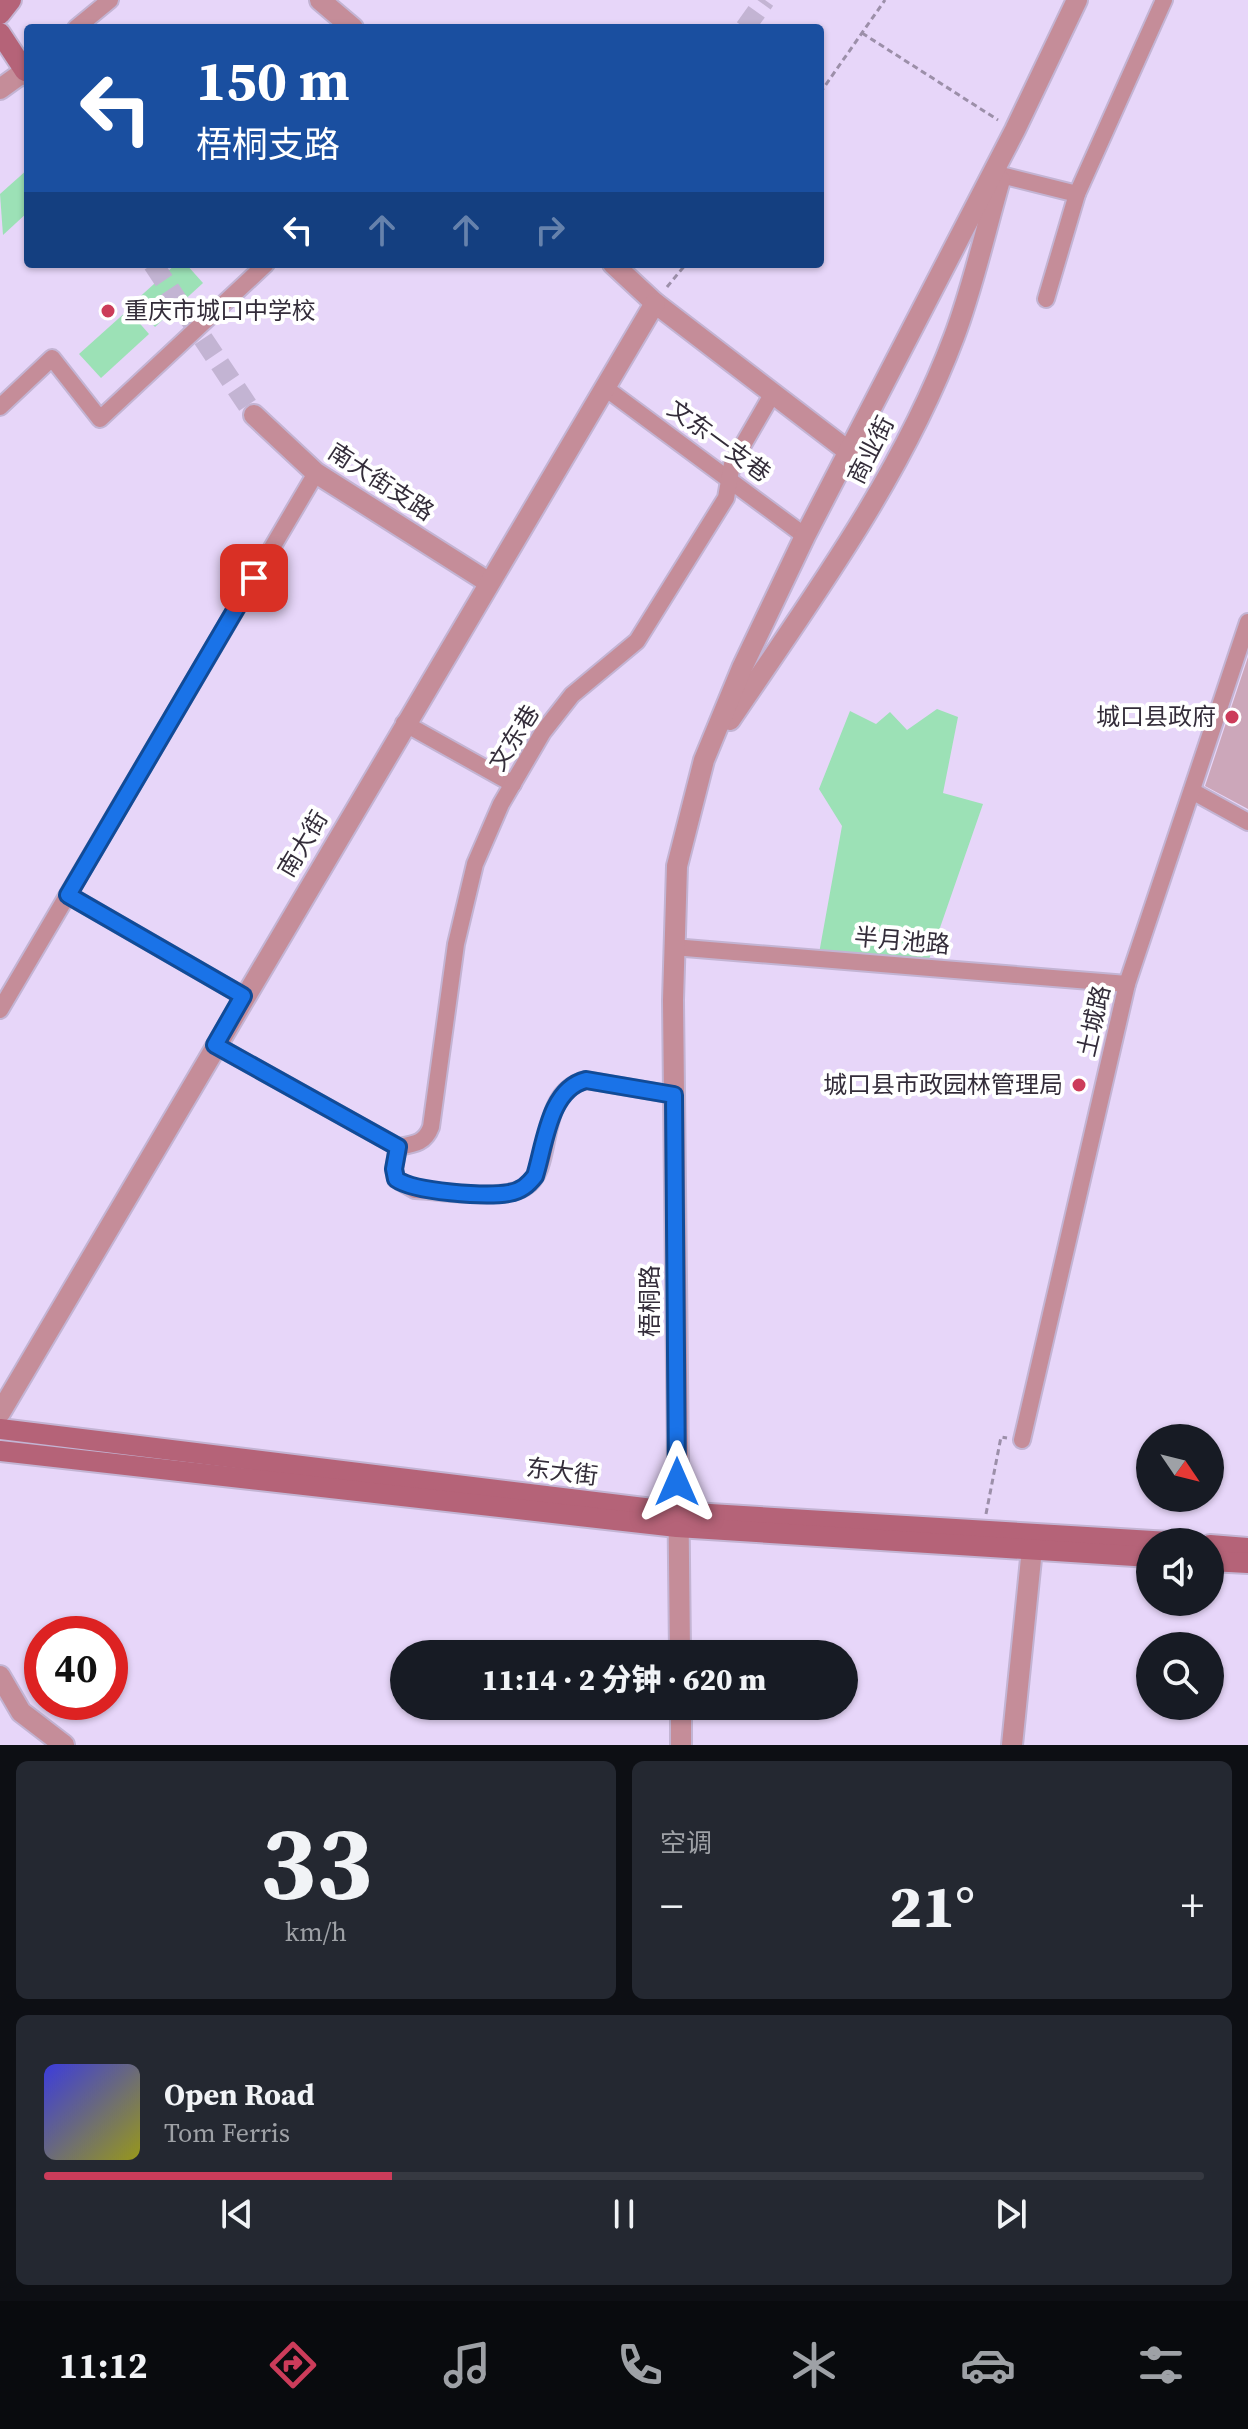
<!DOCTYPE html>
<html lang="zh">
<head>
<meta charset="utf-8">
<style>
  :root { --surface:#171b24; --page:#242831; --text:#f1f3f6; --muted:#9ea1a6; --line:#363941; --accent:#cc3c5a }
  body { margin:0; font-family:"Source Serif 4","Noto Sans SC",serif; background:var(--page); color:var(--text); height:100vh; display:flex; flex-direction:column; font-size:30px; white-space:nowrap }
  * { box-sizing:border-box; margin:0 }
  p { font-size:26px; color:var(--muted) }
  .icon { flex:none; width:44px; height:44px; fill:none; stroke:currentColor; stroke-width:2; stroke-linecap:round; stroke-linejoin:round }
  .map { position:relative; height:1745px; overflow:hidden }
  .drawer { display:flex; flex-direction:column; gap:16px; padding:16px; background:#0d0f14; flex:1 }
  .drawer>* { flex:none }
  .hud { position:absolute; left:24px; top:24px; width:800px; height:244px; border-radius:8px; box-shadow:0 2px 6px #0004; background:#1a4fa0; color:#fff; overflow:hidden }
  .needle { width:52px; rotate:125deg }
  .tools { position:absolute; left:1136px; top:1424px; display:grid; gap:16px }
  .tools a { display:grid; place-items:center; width:88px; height:88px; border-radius:50%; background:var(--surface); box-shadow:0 2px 6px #0004; font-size:40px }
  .speed { position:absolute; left:24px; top:1616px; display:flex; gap:16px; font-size:40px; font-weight:700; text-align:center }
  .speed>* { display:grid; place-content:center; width:104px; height:104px; border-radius:50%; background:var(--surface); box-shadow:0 2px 6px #0004; line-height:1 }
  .speed .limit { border:12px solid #d22; background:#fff; color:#111 }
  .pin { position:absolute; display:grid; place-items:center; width:68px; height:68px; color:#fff; margin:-34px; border-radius:16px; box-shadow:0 4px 12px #0006 }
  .me { position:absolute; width:88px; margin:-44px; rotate:0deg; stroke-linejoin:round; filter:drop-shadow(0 0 6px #0008) }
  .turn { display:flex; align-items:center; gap:28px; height:168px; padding:0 40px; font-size:36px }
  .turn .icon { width:104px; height:104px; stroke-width:2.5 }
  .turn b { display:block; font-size:56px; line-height:68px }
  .lanes { display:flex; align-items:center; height:76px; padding:0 40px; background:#0003; justify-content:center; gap:40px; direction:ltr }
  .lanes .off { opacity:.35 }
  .big { font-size:60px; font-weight:800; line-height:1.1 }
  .drawer .card { flex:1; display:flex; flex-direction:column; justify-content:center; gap:12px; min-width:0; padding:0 28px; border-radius:12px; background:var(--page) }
  .drawer .dial { align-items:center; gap:0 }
  .dial b { font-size:104px; line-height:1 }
  .song { display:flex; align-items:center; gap:24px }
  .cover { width:96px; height:96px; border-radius:12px; background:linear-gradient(135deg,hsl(240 70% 55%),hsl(60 70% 35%)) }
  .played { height:8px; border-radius:4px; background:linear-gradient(90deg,var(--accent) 30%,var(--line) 30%) }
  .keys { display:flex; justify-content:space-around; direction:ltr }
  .heat { display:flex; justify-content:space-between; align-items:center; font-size:44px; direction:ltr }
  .drawer .tiles { flex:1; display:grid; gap:16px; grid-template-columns:1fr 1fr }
  .card:last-child { grid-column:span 2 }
  .trip { position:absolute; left:390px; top:1640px; width:468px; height:80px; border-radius:40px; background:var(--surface); box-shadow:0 2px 6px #0004; font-weight:800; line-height:80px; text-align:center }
  .tabs { display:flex; height:128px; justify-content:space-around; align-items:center; background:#090b0e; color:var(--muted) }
  .tabs .icon { width:56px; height:56px }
  .tabs .active { color:var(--accent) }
  .tabs b { font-size:36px; color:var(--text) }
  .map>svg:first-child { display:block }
  .green { fill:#9ce1b6 }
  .building { fill:#cca7ba }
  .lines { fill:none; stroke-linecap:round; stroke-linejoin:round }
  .tertiary-tunnel { stroke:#c3b4d3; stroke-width:20; stroke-dasharray:20 10; stroke-linecap:butt }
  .secondary-tunnel { stroke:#c3b4d3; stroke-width:20; stroke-dasharray:20 10; stroke-linecap:butt }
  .minor-casing { stroke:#c3b4d3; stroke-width:20 }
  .tertiary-casing { stroke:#c3b4d3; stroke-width:24 }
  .secondary-casing { stroke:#c3b4d3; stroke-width:24 }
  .path { stroke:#9c8fa9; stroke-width:3; stroke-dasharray:6 4; stroke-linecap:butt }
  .minor { stroke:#c58d99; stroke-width:16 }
  .tertiary { stroke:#c58d99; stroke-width:20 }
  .secondary { stroke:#b56378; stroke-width:20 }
  .route-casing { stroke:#114b97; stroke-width:20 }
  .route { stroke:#1a73e8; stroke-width:14 }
  .poi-dot { fill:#cc3c5a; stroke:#fff; stroke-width:3 }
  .labels { text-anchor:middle; stroke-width:8; stroke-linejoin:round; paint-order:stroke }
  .poi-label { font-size:24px; fill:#342d3a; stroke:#fff; text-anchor:end }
  .street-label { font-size:24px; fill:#342d3a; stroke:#fff }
</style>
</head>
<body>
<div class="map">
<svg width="1248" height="1745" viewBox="0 0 1248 1745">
  <rect width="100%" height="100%" fill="#e7d6f9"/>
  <!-- green -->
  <g class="green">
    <path d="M 28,169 L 28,212 L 3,235 L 0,194 Z"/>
    <path d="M 176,264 L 186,264 L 203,283 L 155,327 L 133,303 Z"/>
    <path d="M 128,310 L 149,334 L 101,378 L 79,354 Z"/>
    <path d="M 937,709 L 958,717 L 943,793 L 983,804 L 926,968 L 818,959 L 842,826 L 819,789 L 850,711 L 876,724 L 890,712 L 907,730 Z"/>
  </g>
  <!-- building -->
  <path class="building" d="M 1248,657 L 1248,809 L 1205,786 Z"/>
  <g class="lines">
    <!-- tertiary-tunnel -->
    <path class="tertiary-tunnel" d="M 745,28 L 765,0"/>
    <!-- secondary-tunnel -->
    <path class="secondary-tunnel" d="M 153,264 L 254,415"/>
    <!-- minor casing -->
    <g class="minor-casing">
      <g id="minor">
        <path d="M 76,28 L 110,0"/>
        <path d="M 1001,175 L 1077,194"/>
        <path d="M 1046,299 L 1077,194 L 1164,0"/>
        <path d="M 604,387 L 805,536"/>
        <path d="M 0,407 L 52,358 L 100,419 L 266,264"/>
        <path d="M 404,723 L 513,784"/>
        <path d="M 1192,791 L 1248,822"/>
        <path d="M 68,895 L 243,996"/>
        <path d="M 673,947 L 1127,984"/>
        <path d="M 0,1010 L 316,473"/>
        <path d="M 215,1045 L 398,1147"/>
        <path d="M 398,1147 C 415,1144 425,1143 431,1127 L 456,944 L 475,864 L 501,804 L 543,732 L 572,695 L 637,641 L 726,498 L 732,464 L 773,393"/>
        <path d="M 398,1147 L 394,1169 L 396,1179 L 415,1190 C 442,1191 503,1201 525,1187 C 557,1168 534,1093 586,1080 L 674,1095"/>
        <path d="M 1022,1440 L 1127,984 L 1248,622"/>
      </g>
    </g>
    <!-- tertiary casing -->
    <g class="tertiary-casing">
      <g id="tertiary">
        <path d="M 320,0 L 353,28"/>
        <path d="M 0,89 L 25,71 L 28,76"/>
        <path d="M 613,264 L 655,303 L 848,451"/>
        <path d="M 254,415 L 316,473 L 488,582"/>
        <path d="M 730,720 C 813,597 901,477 954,337 C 973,287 985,232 1000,180"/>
        <path d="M 0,1413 L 655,303"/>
        <path d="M 680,1654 L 673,1000 L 677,866 L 704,760 L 742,668 L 805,536 L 1015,130 L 1077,0"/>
        <path d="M 0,1676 L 21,1712 L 64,1745"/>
        <path d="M 681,1706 L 681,1745"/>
        <path d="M 1012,1745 L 1032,1549"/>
      </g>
    </g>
    <!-- secondary casing -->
    <g class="secondary-casing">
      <g id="secondary">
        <path d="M 0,14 L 11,0"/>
        <path d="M 0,33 L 25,71"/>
        <path d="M 0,1429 L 677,1512 L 1169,1542"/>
        <path d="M 0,1451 L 677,1527 L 1150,1557"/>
        <path d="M 1210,1545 L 1248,1548"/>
        <path d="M 1210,1561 L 1248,1563"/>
      </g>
    </g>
    <!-- path -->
    <g class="path">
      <path d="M 862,33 L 998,120"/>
      <path d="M 820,93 L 885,0"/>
      <path d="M 667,287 L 686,264"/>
      <path d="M 986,1514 L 1001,1437 L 1007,1438"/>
    </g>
    <!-- minor -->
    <use href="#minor" class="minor"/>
    <!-- tertiary -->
    <use href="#tertiary" class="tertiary"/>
    <!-- secondary -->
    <use href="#secondary" class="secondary"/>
  </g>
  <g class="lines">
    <!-- route casing -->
    <g class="route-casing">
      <path id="route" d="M 254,578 L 68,895 L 243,996 L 215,1045 L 398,1147 L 394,1169 L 396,1179 C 414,1192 486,1197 509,1193 C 521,1191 528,1185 535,1176 C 545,1144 549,1089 586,1080 L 674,1095 L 677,1482"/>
    </g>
    <!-- route -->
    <use href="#route" class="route"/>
  </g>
  <!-- markers -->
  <g class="poi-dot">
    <circle cx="108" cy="311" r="8"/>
    <circle cx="1232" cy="717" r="8"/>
    <circle cx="1079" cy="1085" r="8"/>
  </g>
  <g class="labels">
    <!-- poi labels -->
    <g class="poi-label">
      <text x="124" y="319" text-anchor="start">重庆市城口中学校</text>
      <text x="1216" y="725">城口县政府</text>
      <text x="1063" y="1093">城口县市政园林管理局</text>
    </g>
    <!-- street labels -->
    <g class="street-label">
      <text transform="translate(719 441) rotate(36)" y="8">文东一支巷</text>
      <text transform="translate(871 450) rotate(-63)" y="8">商业街</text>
      <text transform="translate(381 482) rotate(33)" y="8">南大街支路</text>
      <text transform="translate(514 738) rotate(-58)" y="8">文东巷</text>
      <text transform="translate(303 844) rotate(-59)" y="8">南大街</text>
      <text transform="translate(902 941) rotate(5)" y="8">半月池路</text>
      <text transform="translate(1094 1021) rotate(-77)" y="8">土城路</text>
      <text transform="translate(650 1301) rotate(-90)" y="8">梧桐路</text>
      <text transform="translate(562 1472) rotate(7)" y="8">东大街</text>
    </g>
  </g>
</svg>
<div class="tools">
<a><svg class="needle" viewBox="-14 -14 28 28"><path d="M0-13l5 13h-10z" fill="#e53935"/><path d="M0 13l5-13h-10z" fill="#9ea1a6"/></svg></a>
<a><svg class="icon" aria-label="sound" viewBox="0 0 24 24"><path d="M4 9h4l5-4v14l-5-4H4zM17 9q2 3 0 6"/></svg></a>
<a><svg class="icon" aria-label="search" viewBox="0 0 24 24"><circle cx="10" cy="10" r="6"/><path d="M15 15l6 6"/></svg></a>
</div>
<div class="speed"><div class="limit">40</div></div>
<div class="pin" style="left:254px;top:578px;background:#d93025"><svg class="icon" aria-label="arrive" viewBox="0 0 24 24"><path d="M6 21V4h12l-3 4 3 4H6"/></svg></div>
<svg class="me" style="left:677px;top:1482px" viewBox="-20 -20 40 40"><path d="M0-17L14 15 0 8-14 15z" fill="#1a73e8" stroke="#fff" stroke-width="4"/></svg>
<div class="trip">11:14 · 2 分钟 · 620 m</div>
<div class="hud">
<div class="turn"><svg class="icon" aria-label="left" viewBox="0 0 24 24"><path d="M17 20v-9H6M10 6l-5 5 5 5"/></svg><div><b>150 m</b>梧桐支路</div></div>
<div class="lanes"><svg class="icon" aria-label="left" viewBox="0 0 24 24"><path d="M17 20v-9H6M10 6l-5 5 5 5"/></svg><svg class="icon off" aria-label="ahead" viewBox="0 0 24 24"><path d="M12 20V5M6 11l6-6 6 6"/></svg><svg class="icon off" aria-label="ahead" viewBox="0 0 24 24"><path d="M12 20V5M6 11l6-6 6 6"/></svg><svg class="icon off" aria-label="right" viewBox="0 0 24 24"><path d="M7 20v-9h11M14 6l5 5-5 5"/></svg></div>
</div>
</div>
<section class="drawer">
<div class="tiles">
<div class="card dial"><b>33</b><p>km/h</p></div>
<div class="card"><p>空调</p>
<div class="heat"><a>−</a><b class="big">21°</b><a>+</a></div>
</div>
<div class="card">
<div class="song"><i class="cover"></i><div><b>Open Road</b><p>Tom Ferris</p></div></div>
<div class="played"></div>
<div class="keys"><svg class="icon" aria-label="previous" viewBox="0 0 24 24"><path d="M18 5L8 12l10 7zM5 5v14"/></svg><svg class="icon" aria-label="pause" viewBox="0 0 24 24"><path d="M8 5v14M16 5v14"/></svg><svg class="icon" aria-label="next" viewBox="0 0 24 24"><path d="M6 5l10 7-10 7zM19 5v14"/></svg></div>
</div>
</div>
</section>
<nav class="tabs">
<b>11:12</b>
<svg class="icon active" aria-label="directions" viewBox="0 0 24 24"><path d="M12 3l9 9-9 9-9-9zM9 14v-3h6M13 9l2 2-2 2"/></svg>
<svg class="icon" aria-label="music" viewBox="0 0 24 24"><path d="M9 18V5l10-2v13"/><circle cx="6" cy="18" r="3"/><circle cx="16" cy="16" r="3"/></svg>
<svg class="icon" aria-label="phone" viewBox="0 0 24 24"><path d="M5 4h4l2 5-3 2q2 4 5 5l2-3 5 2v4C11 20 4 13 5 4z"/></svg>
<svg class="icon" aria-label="climate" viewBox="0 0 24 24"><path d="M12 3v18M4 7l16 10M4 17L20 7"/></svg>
<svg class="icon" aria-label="car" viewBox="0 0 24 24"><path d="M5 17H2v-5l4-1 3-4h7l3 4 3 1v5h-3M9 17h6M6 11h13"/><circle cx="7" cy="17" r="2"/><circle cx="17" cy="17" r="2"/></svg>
<svg class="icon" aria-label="filters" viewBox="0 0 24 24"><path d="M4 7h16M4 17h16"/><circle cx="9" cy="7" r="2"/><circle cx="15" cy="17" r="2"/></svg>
</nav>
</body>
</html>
